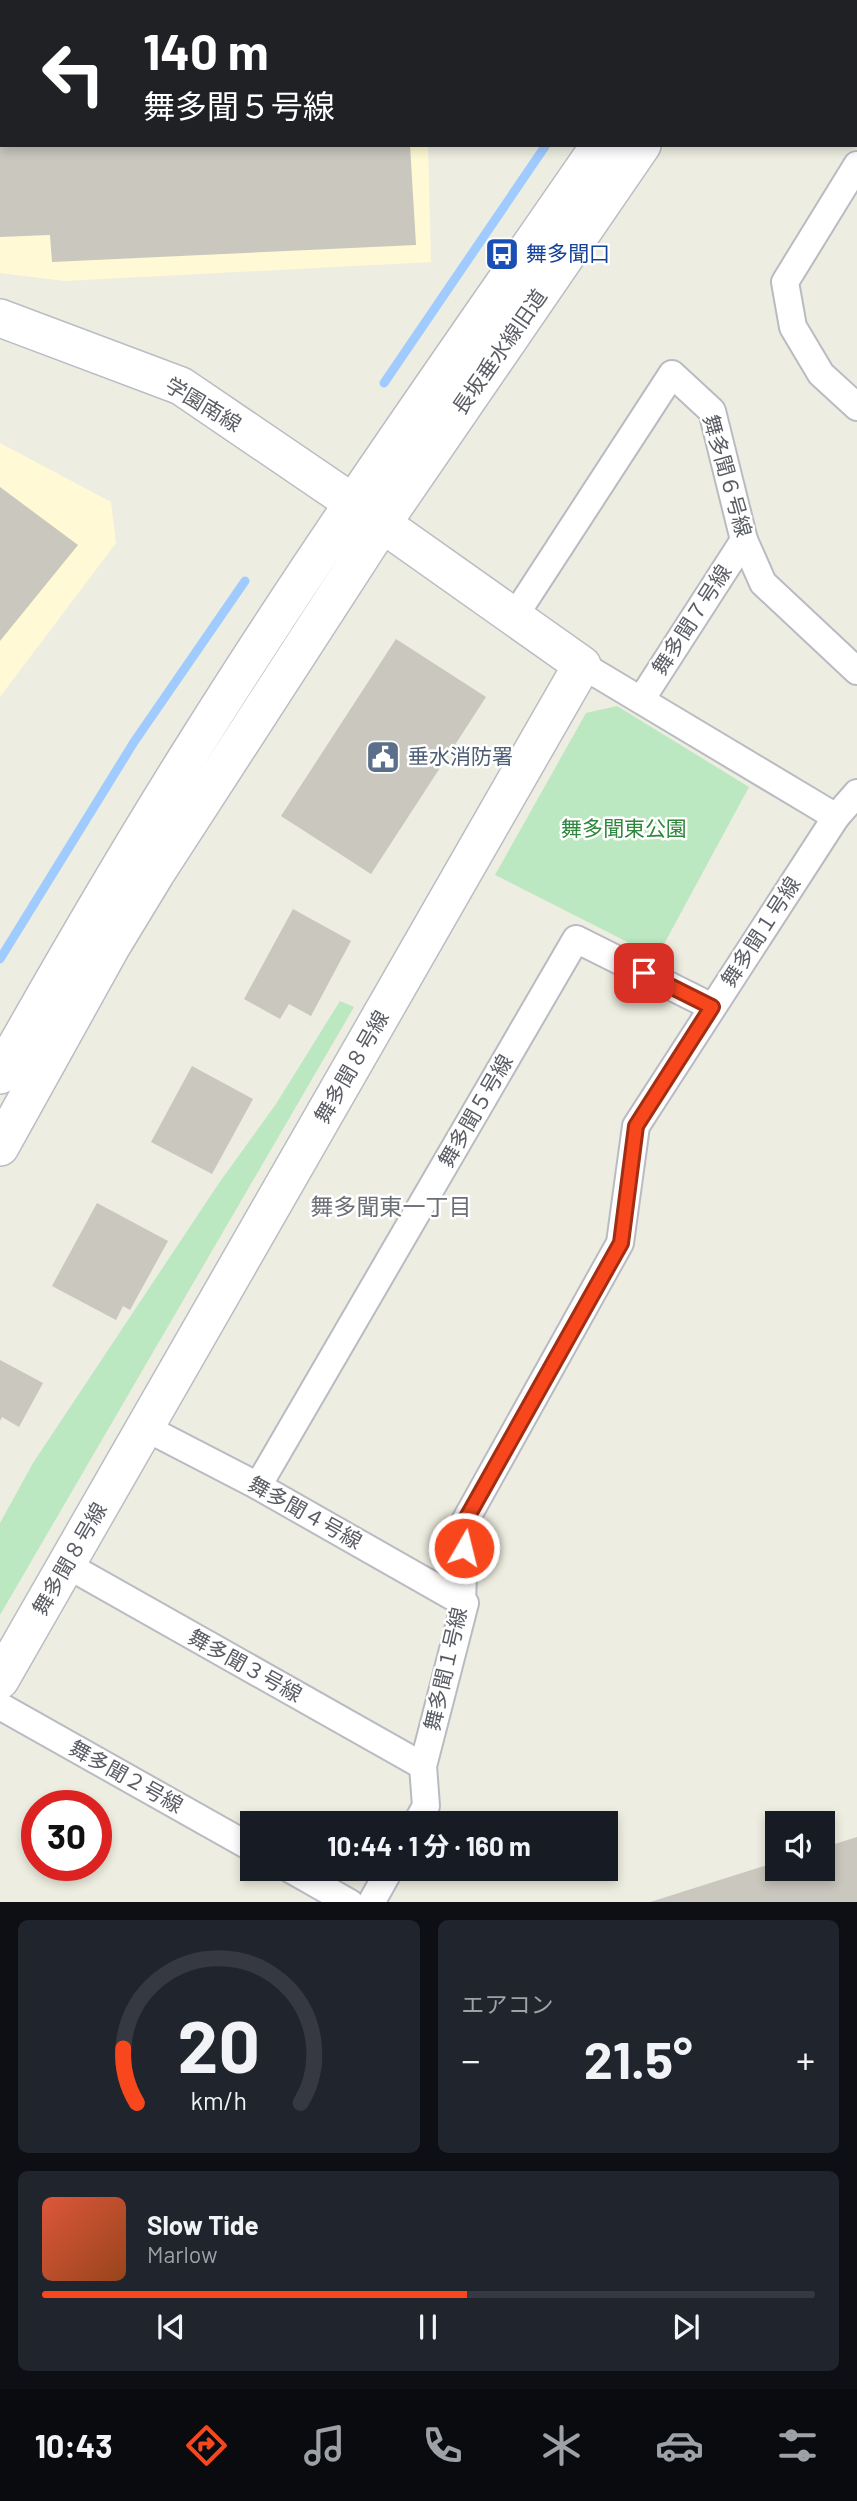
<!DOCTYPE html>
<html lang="ja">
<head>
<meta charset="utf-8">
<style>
  :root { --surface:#171b24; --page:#20242c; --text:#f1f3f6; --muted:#9ea1a6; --line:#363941; --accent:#f8461d }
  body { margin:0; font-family:Barlow,"Noto Sans JP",sans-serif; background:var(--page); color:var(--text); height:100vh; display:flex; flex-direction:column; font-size:26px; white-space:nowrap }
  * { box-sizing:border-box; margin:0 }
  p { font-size:23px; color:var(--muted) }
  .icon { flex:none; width:38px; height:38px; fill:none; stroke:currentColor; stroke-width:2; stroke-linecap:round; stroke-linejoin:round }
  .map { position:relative; height:1902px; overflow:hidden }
  .side { display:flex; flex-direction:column; gap:18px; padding:18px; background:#0d0f14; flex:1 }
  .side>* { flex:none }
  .top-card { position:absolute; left:0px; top:0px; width:858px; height:147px; box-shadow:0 4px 10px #0003; background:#202124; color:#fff; overflow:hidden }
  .buttons { position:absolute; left:765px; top:1811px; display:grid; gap:14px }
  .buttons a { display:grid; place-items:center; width:70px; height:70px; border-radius:0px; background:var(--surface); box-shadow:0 4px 10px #0003; font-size:35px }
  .speed { position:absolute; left:21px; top:1790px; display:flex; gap:14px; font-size:35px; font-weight:700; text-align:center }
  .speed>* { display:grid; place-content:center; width:91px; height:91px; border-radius:50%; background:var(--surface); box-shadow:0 4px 10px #0003; line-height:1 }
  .speed .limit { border:10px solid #d22; background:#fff; color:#111 }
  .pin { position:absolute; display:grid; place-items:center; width:60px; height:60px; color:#fff; margin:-30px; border-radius:14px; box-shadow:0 4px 10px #0006 }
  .me { position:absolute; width:77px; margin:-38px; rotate:8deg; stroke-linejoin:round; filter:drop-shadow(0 0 5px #0008) }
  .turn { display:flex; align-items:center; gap:24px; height:147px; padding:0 28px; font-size:32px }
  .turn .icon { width:91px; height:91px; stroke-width:2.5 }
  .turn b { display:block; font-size:49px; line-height:60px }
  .big { font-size:52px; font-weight:700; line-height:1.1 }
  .side .tile { flex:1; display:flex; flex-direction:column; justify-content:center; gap:10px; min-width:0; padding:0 24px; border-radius:10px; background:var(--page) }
  .side .dial { align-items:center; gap:0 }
  .dial svg { height:182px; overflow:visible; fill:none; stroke:var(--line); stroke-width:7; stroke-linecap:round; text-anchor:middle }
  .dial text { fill:var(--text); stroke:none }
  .song { display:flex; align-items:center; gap:21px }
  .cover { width:84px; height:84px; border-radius:10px; background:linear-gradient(135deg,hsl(10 70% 55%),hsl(20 70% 35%)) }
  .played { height:7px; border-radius:4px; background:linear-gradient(90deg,var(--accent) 55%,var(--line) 55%) }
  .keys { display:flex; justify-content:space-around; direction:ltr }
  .heat { display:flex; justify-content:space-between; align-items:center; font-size:38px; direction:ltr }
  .side .tiles { flex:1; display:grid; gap:18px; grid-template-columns:1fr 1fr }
  .tile:last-child { grid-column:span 2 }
  .trip { position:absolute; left:240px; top:1811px; width:378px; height:70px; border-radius:0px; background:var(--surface); box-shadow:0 4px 10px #0003; font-weight:700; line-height:70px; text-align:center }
  .dock { display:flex; height:112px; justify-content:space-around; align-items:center; background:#090b0e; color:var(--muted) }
  .dock .icon { width:49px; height:49px }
  .dock .selected { color:var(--accent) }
  .dock b { font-size:32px; color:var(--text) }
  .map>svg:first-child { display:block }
  .commercial { fill:#fffad5 }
  .green { fill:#bbe8c0 }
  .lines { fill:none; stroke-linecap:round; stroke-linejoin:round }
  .stream { stroke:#a0cbff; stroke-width:9 }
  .building { fill:#c9c7be }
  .street-casing { stroke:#b9bbc2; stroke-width:30 }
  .secondary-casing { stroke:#babdc4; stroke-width:40 }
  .street { stroke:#fff; stroke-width:26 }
  .secondary { stroke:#fff; stroke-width:37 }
  .route-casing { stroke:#a12e13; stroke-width:18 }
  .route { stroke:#f8461d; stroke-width:12 }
  .labels { text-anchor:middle; stroke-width:5; stroke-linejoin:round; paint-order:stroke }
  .transit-label { font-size:21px; fill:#164399; stroke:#fff; text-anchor:start }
  .street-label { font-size:21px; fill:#5a5d64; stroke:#fff }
  .service-label { font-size:21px; fill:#4e5e75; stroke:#fff; text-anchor:start }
  .park-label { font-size:21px; fill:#2e873c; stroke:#fff }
  .neighbourhood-label { font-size:23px; fill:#6b6f76; stroke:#fff }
</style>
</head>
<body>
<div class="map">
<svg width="857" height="1903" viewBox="0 0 857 1903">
  <rect width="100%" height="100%" fill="#eeede1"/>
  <!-- commercial -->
  <g class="commercial">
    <path d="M 0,0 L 555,0 L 2,2 L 2,145 L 428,145 L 431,262 L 65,281 L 0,273 Z"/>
    <path d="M 0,443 L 111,502 L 116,543 L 0,697 Z"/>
  </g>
  <!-- green -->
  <g class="green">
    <path d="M 617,706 L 749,787 L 657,957 L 495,875 L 586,713 Z"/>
    <path d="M 340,1001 L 354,1007 L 0,1615 L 0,1523 L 33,1463 L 219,1183 L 276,1104 Z"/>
  </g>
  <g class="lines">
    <!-- stream -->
    <g class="stream">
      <path d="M 644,2 L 645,0"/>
      <path d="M 384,383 L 546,145"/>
      <path d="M 0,959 L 134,742 L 245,581"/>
    </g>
  </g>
  <!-- building -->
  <g class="building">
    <path d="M 0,145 L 410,145 L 416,245 L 52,262 L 50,235 L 0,237 Z"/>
    <path d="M 0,487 L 78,545 L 0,641 Z"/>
    <path d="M 396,639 L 486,697 L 371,874 L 281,816 Z"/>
    <path d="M 293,909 L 351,941 L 311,1016 L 289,1004 L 280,1019 L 244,999 Z"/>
    <path d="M 192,1066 L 253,1099 L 212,1174 L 151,1142 Z"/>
    <path d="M 97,1203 L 168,1241 L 130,1310 L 123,1306 L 116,1320 L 52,1286 Z"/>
    <path d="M 0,1360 L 43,1383 L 19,1427 L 2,1417 L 0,1421 Z"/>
    <path d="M 857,1837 L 857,1903 L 647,1903 L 777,1862 L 777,1869 L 822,1869 L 822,1848 Z"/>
  </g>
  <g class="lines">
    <!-- street casing -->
    <g class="street-casing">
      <g id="street">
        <path d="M 857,165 L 785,282 L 793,327 L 821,374 L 857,407"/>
        <path d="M 514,617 L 672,374 L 712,411 L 744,540 L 763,583 L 857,671"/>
        <path d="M 641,700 L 744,540"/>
        <path d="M 836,817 L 857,793"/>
        <path d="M 146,1428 L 258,1486 L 462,1602"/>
        <path d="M 258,1486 L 576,939 L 712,1007"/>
        <path d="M 67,1565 L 423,1766"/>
        <path d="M 0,1706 L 252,1848"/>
        <path d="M 416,1824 L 426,1806 L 423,1766 L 465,1603 L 462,1602 L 465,1521 L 620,1243 L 636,1126 L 836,817 L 582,665"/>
        <path d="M 290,1869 L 350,1903"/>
        <path d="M 371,1903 L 390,1869"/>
      </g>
    </g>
    <!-- secondary casing -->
    <g class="secondary-casing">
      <g id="secondary">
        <path d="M 698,2 L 700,0"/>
        <path d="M 741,2 L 742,0"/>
        <path d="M 0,318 L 181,386 L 353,503 L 582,665 L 0,1680"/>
        <path d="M 0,1075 C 63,963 127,853 195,745 C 323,540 463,344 600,145"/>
        <path d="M 0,1147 L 111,947 L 156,873 L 382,524 L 642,145"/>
      </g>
    </g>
    <!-- street -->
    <use href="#street" class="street"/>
    <!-- secondary -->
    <use href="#secondary" class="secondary"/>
  </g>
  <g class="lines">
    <!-- route casing -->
    <g class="route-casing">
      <path id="route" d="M 464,1548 L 465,1521 L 621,1243 L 636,1126 L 712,1007 L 644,973"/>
    </g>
    <!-- route -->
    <use href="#route" class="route"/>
  </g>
  <!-- icons -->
  <defs>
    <g id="bus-square" transform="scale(1.75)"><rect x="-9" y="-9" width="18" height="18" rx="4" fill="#1a4fb4" stroke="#fff"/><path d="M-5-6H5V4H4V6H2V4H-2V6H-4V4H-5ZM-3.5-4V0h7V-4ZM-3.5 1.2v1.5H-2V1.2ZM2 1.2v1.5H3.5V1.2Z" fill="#fff"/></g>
    <g id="civic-square" transform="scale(1.75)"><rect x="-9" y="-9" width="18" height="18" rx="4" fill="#5c6f8a" stroke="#fff"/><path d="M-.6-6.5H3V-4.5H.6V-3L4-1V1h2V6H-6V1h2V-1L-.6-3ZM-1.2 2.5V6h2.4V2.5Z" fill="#fff"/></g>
  </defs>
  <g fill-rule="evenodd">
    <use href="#bus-square" x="502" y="254"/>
    <use href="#civic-square" x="383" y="757"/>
  </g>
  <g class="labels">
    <!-- transit labels -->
    <g class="transit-label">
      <text x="526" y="261">舞多聞口</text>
    </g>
    <!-- street labels -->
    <g class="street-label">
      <text transform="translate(500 352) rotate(-55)" y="7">長坂垂水線旧道</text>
      <text transform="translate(203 405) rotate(31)" y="7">学園南線</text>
      <text transform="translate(727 476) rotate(74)" y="7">舞多聞６号線</text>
      <text transform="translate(692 620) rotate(-57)" y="7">舞多聞７号線</text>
      <text transform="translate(761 932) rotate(-57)" y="7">舞多聞１号線</text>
      <text transform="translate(352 1067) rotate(-60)" y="7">舞多聞８号線</text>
      <text transform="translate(476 1111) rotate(-60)" y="7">舞多聞５号線</text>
      <text transform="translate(305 1513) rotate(29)" y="7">舞多聞４号線</text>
      <text transform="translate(70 1559) rotate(-60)" y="7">舞多聞８号線</text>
      <text transform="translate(245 1666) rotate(29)" y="7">舞多聞３号線</text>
      <text transform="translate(446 1669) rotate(-77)" y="7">舞多聞１号線</text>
      <text transform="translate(126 1777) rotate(29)" y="7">舞多聞２号線</text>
    </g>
    <!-- service labels -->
    <g class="service-label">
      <text x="408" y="764">垂水消防署</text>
    </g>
    <!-- park labels -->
    <g class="park-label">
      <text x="624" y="836">舞多聞東公園</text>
    </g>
    <!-- neighbourhood labels -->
    <g class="neighbourhood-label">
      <text x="391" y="1215">舞多聞東一丁目</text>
    </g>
  </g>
</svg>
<div class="buttons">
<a><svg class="icon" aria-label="sound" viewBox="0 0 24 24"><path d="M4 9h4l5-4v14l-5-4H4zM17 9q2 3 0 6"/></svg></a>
</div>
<div class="speed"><div class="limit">30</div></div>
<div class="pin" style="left:644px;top:973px;background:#d93025"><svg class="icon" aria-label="arrive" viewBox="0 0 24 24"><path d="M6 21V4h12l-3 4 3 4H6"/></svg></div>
<svg class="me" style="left:464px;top:1548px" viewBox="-20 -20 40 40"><circle r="17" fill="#f8461d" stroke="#fff" stroke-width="3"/><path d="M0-11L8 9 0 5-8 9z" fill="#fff"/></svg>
<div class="trip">10:44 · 1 分 · 160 m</div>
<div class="top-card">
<div class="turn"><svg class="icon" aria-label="left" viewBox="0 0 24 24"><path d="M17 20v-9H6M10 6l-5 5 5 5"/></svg><div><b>140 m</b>舞多聞５号線</div></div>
</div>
</div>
<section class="side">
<div class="tiles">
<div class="tile dial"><svg viewBox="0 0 100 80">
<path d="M14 69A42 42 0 1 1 86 69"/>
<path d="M14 69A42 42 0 0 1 8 45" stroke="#f8461d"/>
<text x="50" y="56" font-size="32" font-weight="700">20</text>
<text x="50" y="72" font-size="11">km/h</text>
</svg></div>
<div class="tile"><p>エアコン</p>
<div class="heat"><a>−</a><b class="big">21.5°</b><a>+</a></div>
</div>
<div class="tile">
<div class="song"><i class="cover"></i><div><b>Slow Tide</b><p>Marlow</p></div></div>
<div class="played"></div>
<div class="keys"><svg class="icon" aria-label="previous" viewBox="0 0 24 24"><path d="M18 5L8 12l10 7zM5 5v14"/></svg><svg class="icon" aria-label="pause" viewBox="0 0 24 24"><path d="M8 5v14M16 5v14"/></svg><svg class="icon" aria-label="next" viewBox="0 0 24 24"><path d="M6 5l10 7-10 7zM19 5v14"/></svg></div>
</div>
</div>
</section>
<nav class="dock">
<b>10:43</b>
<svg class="icon selected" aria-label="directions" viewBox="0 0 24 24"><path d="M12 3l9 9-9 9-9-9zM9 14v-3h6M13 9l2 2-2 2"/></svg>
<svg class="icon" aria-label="music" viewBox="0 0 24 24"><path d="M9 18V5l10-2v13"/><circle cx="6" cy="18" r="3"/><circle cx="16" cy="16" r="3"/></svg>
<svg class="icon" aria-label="phone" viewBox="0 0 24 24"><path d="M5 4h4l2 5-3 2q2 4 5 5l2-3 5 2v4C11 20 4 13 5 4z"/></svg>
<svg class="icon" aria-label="climate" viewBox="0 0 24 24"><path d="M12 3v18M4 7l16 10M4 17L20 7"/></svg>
<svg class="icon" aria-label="car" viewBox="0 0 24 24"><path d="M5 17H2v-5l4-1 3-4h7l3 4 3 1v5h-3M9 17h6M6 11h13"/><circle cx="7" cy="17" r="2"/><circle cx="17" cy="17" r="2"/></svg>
<svg class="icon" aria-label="filters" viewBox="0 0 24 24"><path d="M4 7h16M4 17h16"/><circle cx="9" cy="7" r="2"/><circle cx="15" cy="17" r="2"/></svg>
</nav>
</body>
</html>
